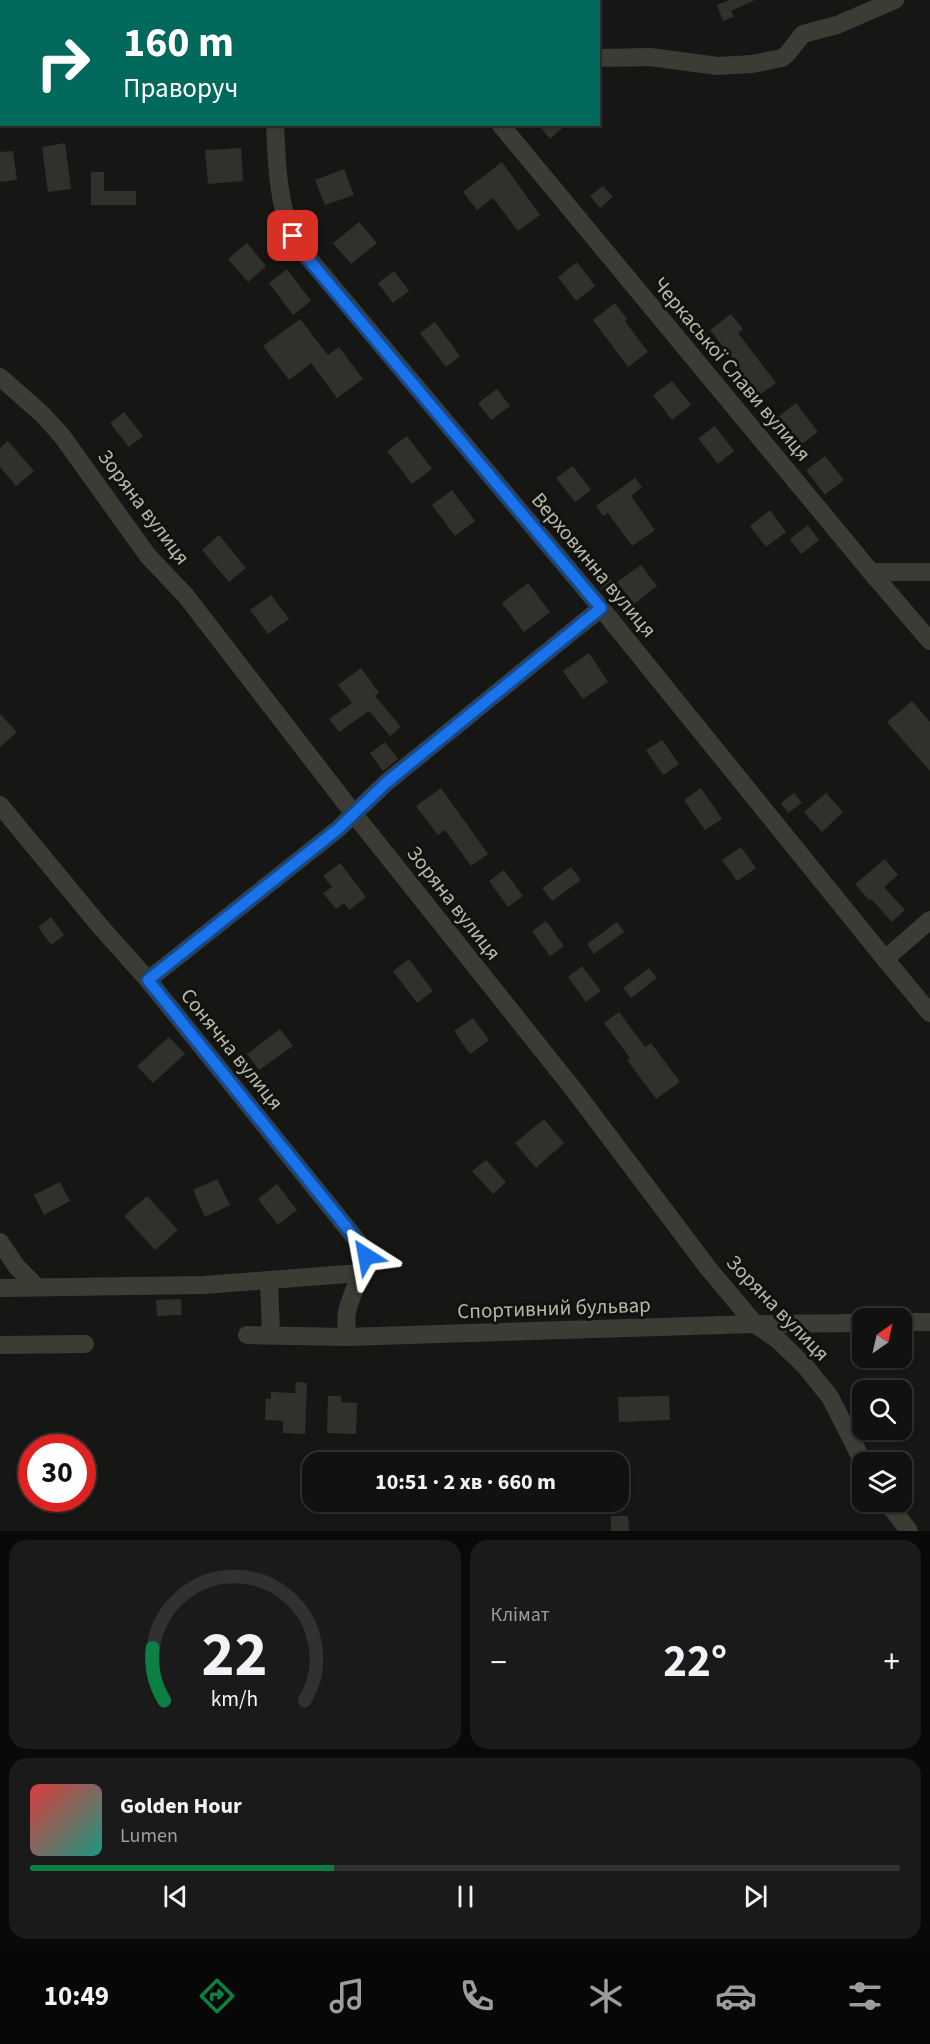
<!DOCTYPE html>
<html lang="uk">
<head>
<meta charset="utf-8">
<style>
  :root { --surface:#101110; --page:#191a19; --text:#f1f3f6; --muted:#9c9d9f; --line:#303130; --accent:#0b8043 }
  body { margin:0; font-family:"Source Sans 3",sans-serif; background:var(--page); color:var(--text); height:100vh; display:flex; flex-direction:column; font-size:22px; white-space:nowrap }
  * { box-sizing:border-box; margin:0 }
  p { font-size:20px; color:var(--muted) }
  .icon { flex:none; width:33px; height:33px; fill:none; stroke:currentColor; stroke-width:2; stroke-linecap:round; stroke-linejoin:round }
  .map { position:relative; height:1531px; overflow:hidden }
  .details { display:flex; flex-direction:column; gap:9px; padding:9px; background:#090909; flex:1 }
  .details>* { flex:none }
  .guide { position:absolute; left:0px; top:0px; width:600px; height:126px; box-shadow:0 2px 4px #0004,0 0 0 2px var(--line); background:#00695c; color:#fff; overflow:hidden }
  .needle { width:39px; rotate:34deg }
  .fabs { position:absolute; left:852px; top:1308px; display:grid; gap:12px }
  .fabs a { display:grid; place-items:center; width:60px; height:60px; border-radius:12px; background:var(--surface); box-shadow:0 2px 4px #0004,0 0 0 2px var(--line); font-size:30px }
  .speed { position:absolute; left:18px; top:1434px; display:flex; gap:12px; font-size:30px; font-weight:700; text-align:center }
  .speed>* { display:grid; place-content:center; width:78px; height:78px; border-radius:50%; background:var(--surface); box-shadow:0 2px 4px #0004,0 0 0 2px var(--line); line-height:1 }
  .speed .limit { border:9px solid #d22; background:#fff; color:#111 }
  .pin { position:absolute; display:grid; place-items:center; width:51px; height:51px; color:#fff; margin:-26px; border-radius:12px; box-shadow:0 3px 9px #0006 }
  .me { position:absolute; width:66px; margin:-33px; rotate:326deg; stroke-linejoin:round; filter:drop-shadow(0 0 4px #0008) }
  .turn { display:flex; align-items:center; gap:21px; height:126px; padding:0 24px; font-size:27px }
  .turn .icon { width:78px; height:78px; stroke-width:2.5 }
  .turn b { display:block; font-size:42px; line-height:51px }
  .big { font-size:45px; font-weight:700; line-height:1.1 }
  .details .tile { flex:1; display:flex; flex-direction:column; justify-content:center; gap:9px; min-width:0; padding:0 21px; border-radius:18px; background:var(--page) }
  .details .dial { align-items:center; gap:0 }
  .dial svg { height:156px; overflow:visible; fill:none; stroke:var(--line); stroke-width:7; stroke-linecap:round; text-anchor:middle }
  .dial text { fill:var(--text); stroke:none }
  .song { display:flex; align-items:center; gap:18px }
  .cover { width:72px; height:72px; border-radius:9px; background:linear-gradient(135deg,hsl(0 70% 55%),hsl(170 70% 35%)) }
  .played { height:6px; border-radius:3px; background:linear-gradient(90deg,var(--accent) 35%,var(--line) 35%) }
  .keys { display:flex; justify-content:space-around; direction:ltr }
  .heat { display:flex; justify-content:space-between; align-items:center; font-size:33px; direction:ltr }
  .details .tiles { flex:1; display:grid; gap:9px; grid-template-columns:1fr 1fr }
  .tile:last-child { grid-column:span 2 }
  .trip { position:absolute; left:302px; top:1452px; width:327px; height:60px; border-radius:18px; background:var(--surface); box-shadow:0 2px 4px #0004,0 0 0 2px var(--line); font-weight:700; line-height:60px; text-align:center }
  .tab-bar { display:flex; height:96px; justify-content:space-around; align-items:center; background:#060706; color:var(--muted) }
  .tab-bar .icon { width:42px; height:42px }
  .tab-bar .on { color:var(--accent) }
  .tab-bar b { font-size:27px; color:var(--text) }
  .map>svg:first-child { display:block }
  .building { fill:#30312d }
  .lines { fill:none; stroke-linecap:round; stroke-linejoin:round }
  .minor { stroke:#3c3c35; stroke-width:18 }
  .route-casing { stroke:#114b97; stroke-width:15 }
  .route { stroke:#1a73e8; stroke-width:10 }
  .labels { text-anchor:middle; stroke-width:6; stroke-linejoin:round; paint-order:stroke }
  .street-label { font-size:21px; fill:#b8b8a5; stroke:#111210 }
</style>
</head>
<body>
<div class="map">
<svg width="930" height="1531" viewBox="0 0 930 1531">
  <rect width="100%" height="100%" fill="#161715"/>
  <!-- building -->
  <g class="building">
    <path d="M 730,0 L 755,0 L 731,11 L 734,17 L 723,21 L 717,5 Z"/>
    <path d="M 538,124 L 567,124 L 550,139 Z"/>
    <path d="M 65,143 L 71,189 L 48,192 L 42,147 Z"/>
    <path d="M 241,148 L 243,181 L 208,184 L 205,150 Z"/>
    <path d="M 13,151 L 17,180 L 0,182 L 0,152 Z"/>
    <path d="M 502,162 L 540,215 L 518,231 L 493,198 L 477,210 L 463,192 Z"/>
    <path d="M 344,169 L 354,195 L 325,205 L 315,180 Z"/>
    <path d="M 91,172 L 104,172 L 104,191 L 136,191 L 136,205 L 91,205 Z"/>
    <path d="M 603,186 L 613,197 L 600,208 L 590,196 Z"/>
    <path d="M 359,222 L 377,243 L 351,264 L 333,243 Z"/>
    <path d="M 247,243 L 266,266 L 248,282 L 228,259 Z"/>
    <path d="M 577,262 L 595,286 L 576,301 L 558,277 Z"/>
    <path d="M 287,269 L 311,301 L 293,315 L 269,283 Z"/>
    <path d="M 394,271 L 409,291 L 393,303 L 378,283 Z"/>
    <path d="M 615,303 L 627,319 L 625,321 L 648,352 L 628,367 L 593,320 Z"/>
    <path d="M 731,314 L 743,329 L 738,333 L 776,383 L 757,397 L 732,364 L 735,362 L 710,330 Z"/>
    <path d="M 300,319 L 328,355 L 339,347 L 363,379 L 337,398 L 311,363 L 289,380 L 263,346 Z"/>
    <path d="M 435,322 L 460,356 L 446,367 L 420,333 Z"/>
    <path d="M 672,381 L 691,405 L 672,420 L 653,395 Z"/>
    <path d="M 497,389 L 510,406 L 491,420 L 478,403 Z"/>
    <path d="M 796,403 L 818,432 L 799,446 L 778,417 Z"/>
    <path d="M 124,412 L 143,436 L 129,447 L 110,423 Z"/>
    <path d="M 715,426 L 734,451 L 718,464 L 698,438 Z"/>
    <path d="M 407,436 L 432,469 L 412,484 L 387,451 Z"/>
    <path d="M 8,441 L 34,471 L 16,486 L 0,467 L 0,448 Z"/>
    <path d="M 825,456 L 844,480 L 825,495 L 806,470 Z"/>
    <path d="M 573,466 L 591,490 L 575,502 L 556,478 Z"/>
    <path d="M 635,478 L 642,487 L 631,496 L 655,530 L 632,546 L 608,513 L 603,516 L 596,506 Z"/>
    <path d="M 452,490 L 475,521 L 455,536 L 432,505 Z"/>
    <path d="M 770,510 L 786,532 L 766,547 L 750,526 Z"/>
    <path d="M 808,525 L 819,540 L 801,554 L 790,539 Z"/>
    <path d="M 219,535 L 246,568 L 229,582 L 202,550 Z"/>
    <path d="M 641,565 L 657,586 L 634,604 L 617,582 Z"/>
    <path d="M 602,566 L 613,582 L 602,590 L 590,574 Z"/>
    <path d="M 528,583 L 550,612 L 524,632 L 502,603 Z"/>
    <path d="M 271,595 L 289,619 L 268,634 L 250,610 Z"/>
    <path d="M 589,653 L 608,682 L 583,699 L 563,671 Z"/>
    <path d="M 361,668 L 379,693 L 375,696 L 401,727 L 390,736 L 369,711 L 339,732 L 329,719 L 352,703 L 338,685 Z"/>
    <path d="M 912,701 L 930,722 L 930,771 L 887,722 Z"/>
    <path d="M 0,714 L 17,732 L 0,747 Z"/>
    <path d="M 662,740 L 679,764 L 663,775 L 646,750 Z"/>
    <path d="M 385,742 L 398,759 L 383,771 L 370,753 Z"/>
    <path d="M 441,788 L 488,854 L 471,866 L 445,830 L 438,835 L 416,806 Z"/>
    <path d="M 701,788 L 722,819 L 705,830 L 684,800 Z"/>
    <path d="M 794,793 L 802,803 L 788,813 L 781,803 Z"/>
    <path d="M 826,793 L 843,812 L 822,832 L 804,812 Z"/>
    <path d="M 741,847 L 756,868 L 737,881 L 722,860 Z"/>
    <path d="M 885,859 L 898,875 L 884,887 L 905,910 L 892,922 L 871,899 L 869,900 L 855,884 Z"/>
    <path d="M 340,863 L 366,897 L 349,910 L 344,903 L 336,909 L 323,893 L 332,887 L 323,876 Z"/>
    <path d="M 571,867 L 581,880 L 552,901 L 542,888 Z"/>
    <path d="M 504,870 L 523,896 L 508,907 L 489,881 Z"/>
    <path d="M 51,917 L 64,935 L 51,945 L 38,927 Z"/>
    <path d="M 546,921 L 564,946 L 550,956 L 532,931 Z"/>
    <path d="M 617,922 L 624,932 L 594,954 L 587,944 Z"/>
    <path d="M 409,959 L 433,991 L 417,1003 L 393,971 Z"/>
    <path d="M 582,966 L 601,991 L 586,1002 L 568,977 Z"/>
    <path d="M 649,968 L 657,978 L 631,998 L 623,988 Z"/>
    <path d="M 619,1012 L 645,1047 L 651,1043 L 680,1082 L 656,1099 L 627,1060 L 630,1058 L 604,1023 Z"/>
    <path d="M 473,1018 L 489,1040 L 470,1054 L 454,1031 Z"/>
    <path d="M 280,1029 L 293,1046 L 259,1070 L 247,1054 Z"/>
    <path d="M 169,1037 L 185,1054 L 153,1083 L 137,1066 Z"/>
    <path d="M 544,1119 L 564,1143 L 536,1168 L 515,1143 Z"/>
    <path d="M 486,1160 L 506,1182 L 493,1194 L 472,1171 Z"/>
    <path d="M 217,1179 L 230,1205 L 205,1217 L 193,1190 Z"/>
    <path d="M 60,1182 L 70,1201 L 44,1215 L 34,1195 Z"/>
    <path d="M 277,1184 L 297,1210 L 278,1225 L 258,1199 Z"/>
    <path d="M 147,1196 L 178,1230 L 155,1250 L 124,1216 Z"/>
    <path d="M 181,1299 L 182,1315 L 157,1316 L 156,1300 Z"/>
    <path d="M 296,1382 L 307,1383 L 305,1434 L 283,1433 L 283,1421 L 265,1420 L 266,1399 L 271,1399 L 271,1392 L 295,1393 Z"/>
    <path d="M 328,1396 L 341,1396 L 341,1402 L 357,1403 L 356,1434 L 327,1433 Z"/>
    <path d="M 669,1396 L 670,1420 L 619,1422 L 618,1397 Z"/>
    <path d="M 611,1516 L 628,1516 L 629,1531 L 611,1531 Z"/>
  </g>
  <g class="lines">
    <!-- minor -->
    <g class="minor">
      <path d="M 271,0 L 272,2"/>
      <path d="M 598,58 L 650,57 L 718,66 L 752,64 L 782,58 L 787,54 L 803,34 L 837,25 L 895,0"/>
      <path d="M 0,85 L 2,85"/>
      <path d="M 275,124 C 277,161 277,200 292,234 C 296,244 304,253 311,261 L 601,608 L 885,959 L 930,1013"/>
      <path d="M 500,124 L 871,572 L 930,641"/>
      <path d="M 0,377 L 42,414 L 62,436 L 148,556 L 186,596 L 354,814 L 574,1090 L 708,1268 L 755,1324 L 778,1340 L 805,1366 L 830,1397 L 863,1462"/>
      <path d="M 871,572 L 930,572"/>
      <path d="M 0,805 L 99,925 L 148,980 L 364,1249 C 368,1265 352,1291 348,1308 C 345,1317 347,1328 347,1337"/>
      <path d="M 885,959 L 930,920"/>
      <path d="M 148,980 L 338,829 L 387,782 L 601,608"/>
      <path d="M 0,1242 L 17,1267 L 37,1287"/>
      <path d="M 269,1280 L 271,1335"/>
      <path d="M 0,1288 L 204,1285 L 360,1273"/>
      <path d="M 902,1322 L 930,1322"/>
      <path d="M 247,1335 L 347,1337 L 755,1324 L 862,1323"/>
      <path d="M 0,1345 L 85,1344"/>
      <path d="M 887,1502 L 909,1531"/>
    </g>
  </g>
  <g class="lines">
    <!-- route casing -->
    <g class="route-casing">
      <path id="route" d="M 293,236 L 310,261 L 601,608 L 387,782 L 338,829 L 148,980 L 364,1249 L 366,1256"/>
    </g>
    <!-- route -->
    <use href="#route" class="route"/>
  </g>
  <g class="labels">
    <!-- street labels -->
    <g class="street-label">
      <text transform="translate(732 369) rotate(50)" y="7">Черкаської Слави вулиця</text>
      <text transform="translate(144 507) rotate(53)" y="7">Зоряна вулиця</text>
      <text transform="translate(594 565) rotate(50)" y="7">Верховинна вулиця</text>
      <text transform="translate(454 903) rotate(52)" y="7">Зоряна вулиця</text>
      <text transform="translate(232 1049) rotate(51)" y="7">Сонячна вулиця</text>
      <text transform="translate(554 1308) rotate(-2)" y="7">Спортивний бульвар</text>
      <text transform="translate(778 1308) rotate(46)" y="7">Зоряна вулиця</text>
    </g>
  </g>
</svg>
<div class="fabs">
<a><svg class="needle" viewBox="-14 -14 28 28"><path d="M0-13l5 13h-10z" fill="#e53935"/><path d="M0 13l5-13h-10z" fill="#9c9d9f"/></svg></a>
<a><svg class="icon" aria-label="search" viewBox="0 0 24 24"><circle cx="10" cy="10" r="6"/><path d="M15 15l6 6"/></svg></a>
<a><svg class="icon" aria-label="layers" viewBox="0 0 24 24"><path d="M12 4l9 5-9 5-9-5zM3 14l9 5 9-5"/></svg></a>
</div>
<div class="speed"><div class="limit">30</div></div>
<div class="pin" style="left:293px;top:236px;background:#d93025"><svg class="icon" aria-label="arrive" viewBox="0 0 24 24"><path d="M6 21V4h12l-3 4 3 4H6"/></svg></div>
<svg class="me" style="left:366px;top:1256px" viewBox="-20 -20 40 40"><path d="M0-17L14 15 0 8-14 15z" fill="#1a73e8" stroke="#fff" stroke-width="4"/></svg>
<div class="trip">10:51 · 2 хв · 660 m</div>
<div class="guide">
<div class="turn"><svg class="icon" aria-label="right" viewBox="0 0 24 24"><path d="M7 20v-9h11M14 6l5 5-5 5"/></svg><div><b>160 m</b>Праворуч</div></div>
</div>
</div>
<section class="details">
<div class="tiles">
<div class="tile dial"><svg viewBox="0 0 100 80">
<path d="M14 69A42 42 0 1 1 86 69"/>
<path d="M14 69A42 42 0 0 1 8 42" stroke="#0b8043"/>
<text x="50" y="56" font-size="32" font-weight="700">22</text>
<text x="50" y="72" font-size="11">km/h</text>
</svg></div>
<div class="tile"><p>Клімат</p>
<div class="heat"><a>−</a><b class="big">22°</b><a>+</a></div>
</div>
<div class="tile">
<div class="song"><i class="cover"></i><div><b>Golden Hour</b><p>Lumen</p></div></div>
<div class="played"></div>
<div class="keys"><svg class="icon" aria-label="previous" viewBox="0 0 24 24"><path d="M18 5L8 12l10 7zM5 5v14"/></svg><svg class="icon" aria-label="pause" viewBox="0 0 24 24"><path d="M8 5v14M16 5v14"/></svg><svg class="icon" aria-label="next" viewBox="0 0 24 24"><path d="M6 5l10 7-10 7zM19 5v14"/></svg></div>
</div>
</div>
</section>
<nav class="tab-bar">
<b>10:49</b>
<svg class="icon on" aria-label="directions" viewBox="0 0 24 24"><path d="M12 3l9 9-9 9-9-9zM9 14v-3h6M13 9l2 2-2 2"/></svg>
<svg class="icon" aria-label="music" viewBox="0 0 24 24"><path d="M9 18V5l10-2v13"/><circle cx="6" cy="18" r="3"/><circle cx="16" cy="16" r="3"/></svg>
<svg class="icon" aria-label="phone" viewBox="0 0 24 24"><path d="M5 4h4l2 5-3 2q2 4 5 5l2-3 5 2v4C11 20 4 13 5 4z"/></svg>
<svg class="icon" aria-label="climate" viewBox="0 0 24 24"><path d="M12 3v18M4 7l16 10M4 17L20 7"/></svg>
<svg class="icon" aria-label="car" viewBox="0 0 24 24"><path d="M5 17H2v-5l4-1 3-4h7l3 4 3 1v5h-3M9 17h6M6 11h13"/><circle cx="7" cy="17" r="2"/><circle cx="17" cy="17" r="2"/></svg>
<svg class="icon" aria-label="filters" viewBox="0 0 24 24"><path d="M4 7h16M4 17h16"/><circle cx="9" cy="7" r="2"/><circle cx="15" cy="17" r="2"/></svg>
</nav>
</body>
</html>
